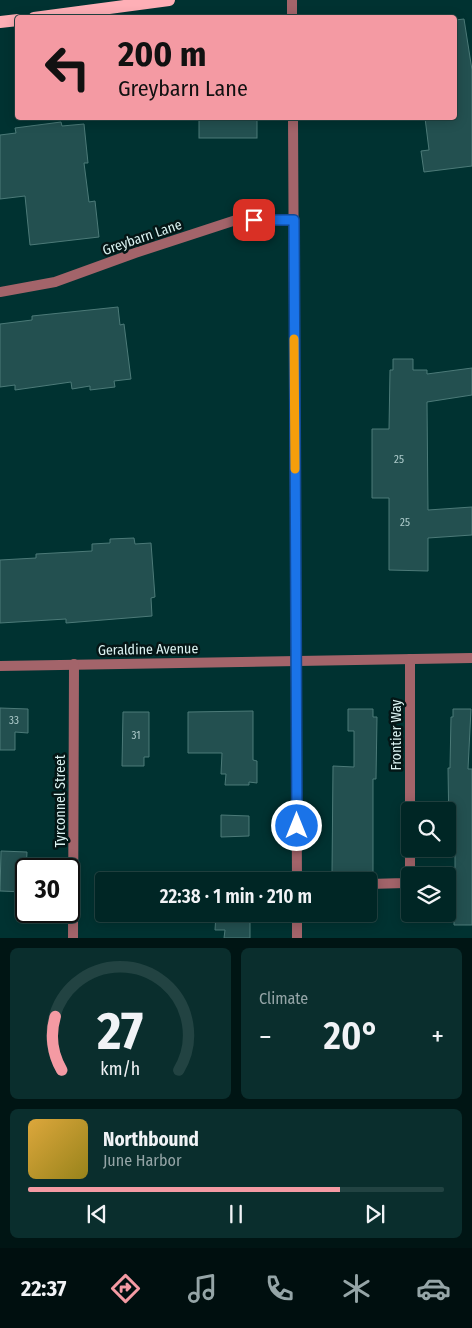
<!DOCTYPE html>
<html lang="en">
<head>
<meta charset="utf-8">
<style>
  :root { --surface:#002625; --page:#0a2e2d; --text:#f1f3f6; --muted:#95a5a7; --line:#224342; --accent:#f49aa3 }
  body { margin:0; font-family:"Fira Sans Condensed",sans-serif; background:var(--page); color:var(--text); height:100vh; display:flex; flex-direction:column; font-size:19px; white-space:nowrap }
  * { box-sizing:border-box; margin:0 }
  p { font-size:16px; color:var(--muted) }
  .icon { flex:none; width:28px; height:28px; fill:none; stroke:currentColor; stroke-width:2; stroke-linecap:round; stroke-linejoin:round }
  .map { position:relative; height:938px; overflow:hidden }
  .panel { display:flex; flex-direction:column; gap:10px; padding:10px; background:#001514; flex:1 }
  .panel>* { flex:none }
  .guide { position:absolute; left:15px; top:15px; width:442px; height:105px; border-radius:5px; box-shadow:0 2px 12px #0003,0 0 0 1px var(--line); background:#f49aa3; color:#111; overflow:hidden }
  .tools { position:absolute; left:401px; top:802px; display:grid; gap:10px }
  .tools a { display:grid; place-items:center; width:55px; height:55px; border-radius:5px; background:var(--surface); box-shadow:0 2px 12px #0003,0 0 0 1px var(--line); font-size:25px }
  .speed { position:absolute; left:15px; top:858px; display:flex; gap:10px; font-size:25px; font-weight:700; text-align:center }
  .speed>* { display:grid; place-content:center; width:65px; height:65px; border-radius:50%; background:var(--surface); box-shadow:0 2px 12px #0003,0 0 0 1px var(--line); line-height:1 }
  .speed .limit { border:2px solid #111; border-radius:8px; background:#fff; color:#111 }
  .pin { position:absolute; display:grid; place-items:center; width:42px; height:42px; color:#fff; margin:-21px; border-radius:10px; box-shadow:0 2px 8px #0006 }
  .me { position:absolute; width:55px; margin:-28px; rotate:0deg; stroke-linejoin:round; filter:drop-shadow(0 0 4px #0008) }
  .turn { display:flex; align-items:center; gap:18px; height:105px; padding:0 20px; font-size:22px }
  .turn .icon { width:65px; height:65px; stroke-width:2.5 }
  .turn b { display:block; font-size:35px; line-height:42px }
  .big { font-size:38px; font-weight:600; line-height:1.1 }
  .panel .tile { flex:1; display:flex; flex-direction:column; justify-content:center; gap:8px; min-width:0; padding:0 18px; border-radius:8px; background:var(--page) }
  .panel .dial { align-items:center; gap:0 }
  .dial svg { height:130px; overflow:visible; fill:none; stroke:var(--line); stroke-width:7; stroke-linecap:round; text-anchor:middle }
  .dial text { fill:var(--text); stroke:none }
  .song { display:flex; align-items:center; gap:15px }
  .cover { width:60px; height:60px; border-radius:8px; background:linear-gradient(135deg,hsl(40 70% 55%),hsl(50 70% 35%)) }
  .played { height:5px; border-radius:2px; background:linear-gradient(90deg,var(--accent) 75%,var(--line) 75%) }
  .keys { display:flex; justify-content:space-around; direction:ltr }
  .heat { display:flex; justify-content:space-between; align-items:center; font-size:28px; direction:ltr }
  .panel .tiles { flex:1; display:grid; gap:10px; grid-template-columns:1fr 1fr }
  .tile:last-child { grid-column:span 2 }
  .trip { position:absolute; left:95px; top:872px; width:282px; height:50px; border-radius:5px; background:var(--surface); box-shadow:0 2px 12px #0003,0 0 0 1px var(--line); font-weight:600; line-height:50px; text-align:center }
  .dock { display:flex; height:80px; justify-content:space-around; align-items:center; background:#000f0f; color:var(--muted) }
  .dock .icon { width:35px; height:35px }
  .dock .selected { color:var(--accent) }
  .dock b { font-size:22px; color:var(--text) }
  .map>svg:first-child { display:block }
  .building { fill:#235050; stroke:#4c7a78 }
  .lines { fill:none; stroke-linecap:round; stroke-linejoin:round }
  .street { stroke:#a3646a; stroke-width:10 }
  .primary { stroke:#feafb6; stroke-width:12 }
  .route-casing { stroke:#114b97; stroke-width:12 }
  .route { stroke:#1a73e8; stroke-width:9 }
  .slow { stroke:#f59e0b; stroke-width:9 }
  .labels { text-anchor:middle; stroke-width:5; stroke-linejoin:round; paint-order:stroke }
  .number-label { font-size:11px; fill:#adcaca }
  .street-label { font-size:14px; fill:#dbf3f2; stroke:#041616 }
</style>
</head>
<body>
<div class="map">
<svg width="472" height="938" viewBox="0 0 472 938">
  <rect width="100%" height="100%" fill="#003231"/>
  <!-- building -->
  <g class="building">
    <path d="M 464,19 L 472,70 L 472,166 L 424,172 L 421,151 L 429,150 L 425,118 L 455,118 L 455,20 Z"/>
    <rect x="199" y="118" width="58" height="20"/>
    <path d="M 61,122 L 62,126 L 84,124 L 88,163 L 84,163 L 89,202 L 95,201 L 99,237 L 30,245 L 25,196 L 0,199 L 0,135 L 16,133 L 15,128 Z"/>
    <path d="M 118,307 L 120,325 L 124,324 L 131,379 L 114,381 L 115,387 L 90,390 L 90,386 L 72,389 L 71,382 L 15,390 L 15,385 L 0,387 L 0,324 L 32,320 L 32,316 Z"/>
    <path d="M 393,359 L 413,359 L 413,370 L 427,370 L 427,374 L 472,368 L 472,395 L 427,402 L 428,510 L 472,507 L 472,535 L 428,538 L 428,571 L 389,570 L 389,498 L 372,498 L 372,429 L 389,429 L 390,370 L 393,370 Z"/>
    <path d="M 134,538 L 135,544 L 151,543 L 155,597 L 151,598 L 152,616 L 66,623 L 66,619 L 0,623 L 0,560 L 36,558 L 36,554 L 92,551 L 92,544 L 110,543 L 110,539 Z"/>
    <path d="M 0,708 L 28,709 L 28,733 L 15,732 L 15,750 L 0,750 Z"/>
    <path d="M 348,709 L 373,709 L 373,717 L 377,717 L 376,779 L 373,779 L 373,873 L 332,873 L 333,766 L 354,767 L 354,731 L 348,731 Z"/>
    <path d="M 453,709 L 471,709 L 468,769 L 472,769 L 472,925 L 454,925 L 453,868 L 455,868 L 455,832 L 449,832 L 448,768 L 450,768 L 451,717 L 453,717 Z"/>
    <path d="M 253,711 L 253,760 L 257,761 L 257,783 L 249,782 L 249,785 L 225,785 L 226,774 L 221,774 L 222,753 L 188,753 L 188,712 Z"/>
    <path d="M 123,712 L 149,712 L 149,757 L 144,757 L 144,766 L 122,766 Z"/>
    <path d="M 221,815 L 249,816 L 249,836 L 221,837 Z"/>
    <path d="M 1,851 L 27,852 L 25,892 L 0,891 Z"/>
    <path d="M 216,914 L 250,914 L 250,938 L 224,938 L 225,930 L 215,930 Z"/>
  </g>
  <g class="lines">
    <!-- street -->
    <g class="street">
      <path d="M 292,0 L 292,18"/>
      <path d="M 293,118 L 297,881"/>
      <path d="M 0,292 L 55,282 L 135,253 L 236,220 L 294,220"/>
      <path d="M 410,659 L 410,811"/>
      <path d="M 0,666 L 472,658"/>
      <path d="M 410,849 L 410,876"/>
      <path d="M 369,884 L 405,883 L 410,878"/>
      <path d="M 297,914 L 297,938"/>
      <path d="M 73,938 L 74,664"/>
    </g>
    <!-- primary -->
    <g class="primary">
      <path d="M 34,18 L 169,0"/>
      <path d="M 0,22 L 18,20"/>
    </g>
  </g>
  <g class="lines">
    <!-- route casing -->
    <g class="route-casing">
      <path id="route" d="M 254,220 L 294,220 L 297,826"/>
    </g>
    <!-- route -->
    <use href="#route" class="route"/>
    <!-- slow -->
    <path class="slow" d="M 294,339 L 295,469"/>
  </g>
  <g class="labels">
    <!-- number labels -->
    <g class="number-label">
      <text x="399" y="463">25</text>
      <text x="405" y="526">25</text>
      <text x="14" y="724">33</text>
      <text x="136" y="739">31</text>
    </g>
    <!-- street labels -->
    <g class="street-label">
      <text transform="translate(142 237) rotate(-19)" y="5">Greybarn Lane</text>
      <text transform="translate(148 649) rotate(-1)" y="5">Geraldine Avenue</text>
      <text transform="translate(396 735) rotate(-90)" y="5">Frontier Way</text>
      <text transform="translate(60 801) rotate(-90)" y="5">Tyrconnel Street</text>
    </g>
  </g>
</svg>
<div class="tools">
<a><svg class="icon" aria-label="search" viewBox="0 0 24 24"><circle cx="10" cy="10" r="6"/><path d="M15 15l6 6"/></svg></a>
<a><svg class="icon" aria-label="layers" viewBox="0 0 24 24"><path d="M12 4l9 5-9 5-9-5zM3 14l9 5 9-5"/></svg></a>
</div>
<div class="speed"><div class="limit">30</div></div>
<div class="pin" style="left:254px;top:220px;background:#d93025"><svg class="icon" aria-label="arrive" viewBox="0 0 24 24"><path d="M6 21V4h12l-3 4 3 4H6"/></svg></div>
<svg class="me" style="left:297px;top:826px" viewBox="-20 -20 40 40"><circle r="17" fill="#1a73e8" stroke="#fff" stroke-width="3"/><path d="M0-11L8 9 0 5-8 9z" fill="#fff"/></svg>
<div class="trip">22:38 · 1 min · 210 m</div>
<div class="guide">
<div class="turn"><svg class="icon" aria-label="left" viewBox="0 0 24 24"><path d="M17 20v-9H6M10 6l-5 5 5 5"/></svg><div><b>200 m</b>Greybarn Lane</div></div>
</div>
</div>
<section class="panel">
<div class="tiles">
<div class="tile dial"><svg viewBox="0 0 100 80">
<path d="M14 69A42 42 0 1 1 86 69"/>
<path d="M14 69A42 42 0 0 1 10 36" stroke="#f49aa3"/>
<text x="50" y="56" font-size="32" font-weight="700">27</text>
<text x="50" y="72" font-size="11">km/h</text>
</svg></div>
<div class="tile"><p>Climate</p>
<div class="heat"><a>−</a><b class="big">20°</b><a>+</a></div>
</div>
<div class="tile">
<div class="song"><i class="cover"></i><div><b>Northbound</b><p>June Harbor</p></div></div>
<div class="played"></div>
<div class="keys"><svg class="icon" aria-label="previous" viewBox="0 0 24 24"><path d="M18 5L8 12l10 7zM5 5v14"/></svg><svg class="icon" aria-label="pause" viewBox="0 0 24 24"><path d="M8 5v14M16 5v14"/></svg><svg class="icon" aria-label="next" viewBox="0 0 24 24"><path d="M6 5l10 7-10 7zM19 5v14"/></svg></div>
</div>
</div>
</section>
<nav class="dock">
<b>22:37</b>
<svg class="icon selected" aria-label="directions" viewBox="0 0 24 24"><path d="M12 3l9 9-9 9-9-9zM9 14v-3h6M13 9l2 2-2 2"/></svg>
<svg class="icon" aria-label="music" viewBox="0 0 24 24"><path d="M9 18V5l10-2v13"/><circle cx="6" cy="18" r="3"/><circle cx="16" cy="16" r="3"/></svg>
<svg class="icon" aria-label="phone" viewBox="0 0 24 24"><path d="M5 4h4l2 5-3 2q2 4 5 5l2-3 5 2v4C11 20 4 13 5 4z"/></svg>
<svg class="icon" aria-label="climate" viewBox="0 0 24 24"><path d="M12 3v18M4 7l16 10M4 17L20 7"/></svg>
<svg class="icon" aria-label="car" viewBox="0 0 24 24"><path d="M5 17H2v-5l4-1 3-4h7l3 4 3 1v5h-3M9 17h6M6 11h13"/><circle cx="7" cy="17" r="2"/><circle cx="17" cy="17" r="2"/></svg>
</nav>
</body>
</html>
